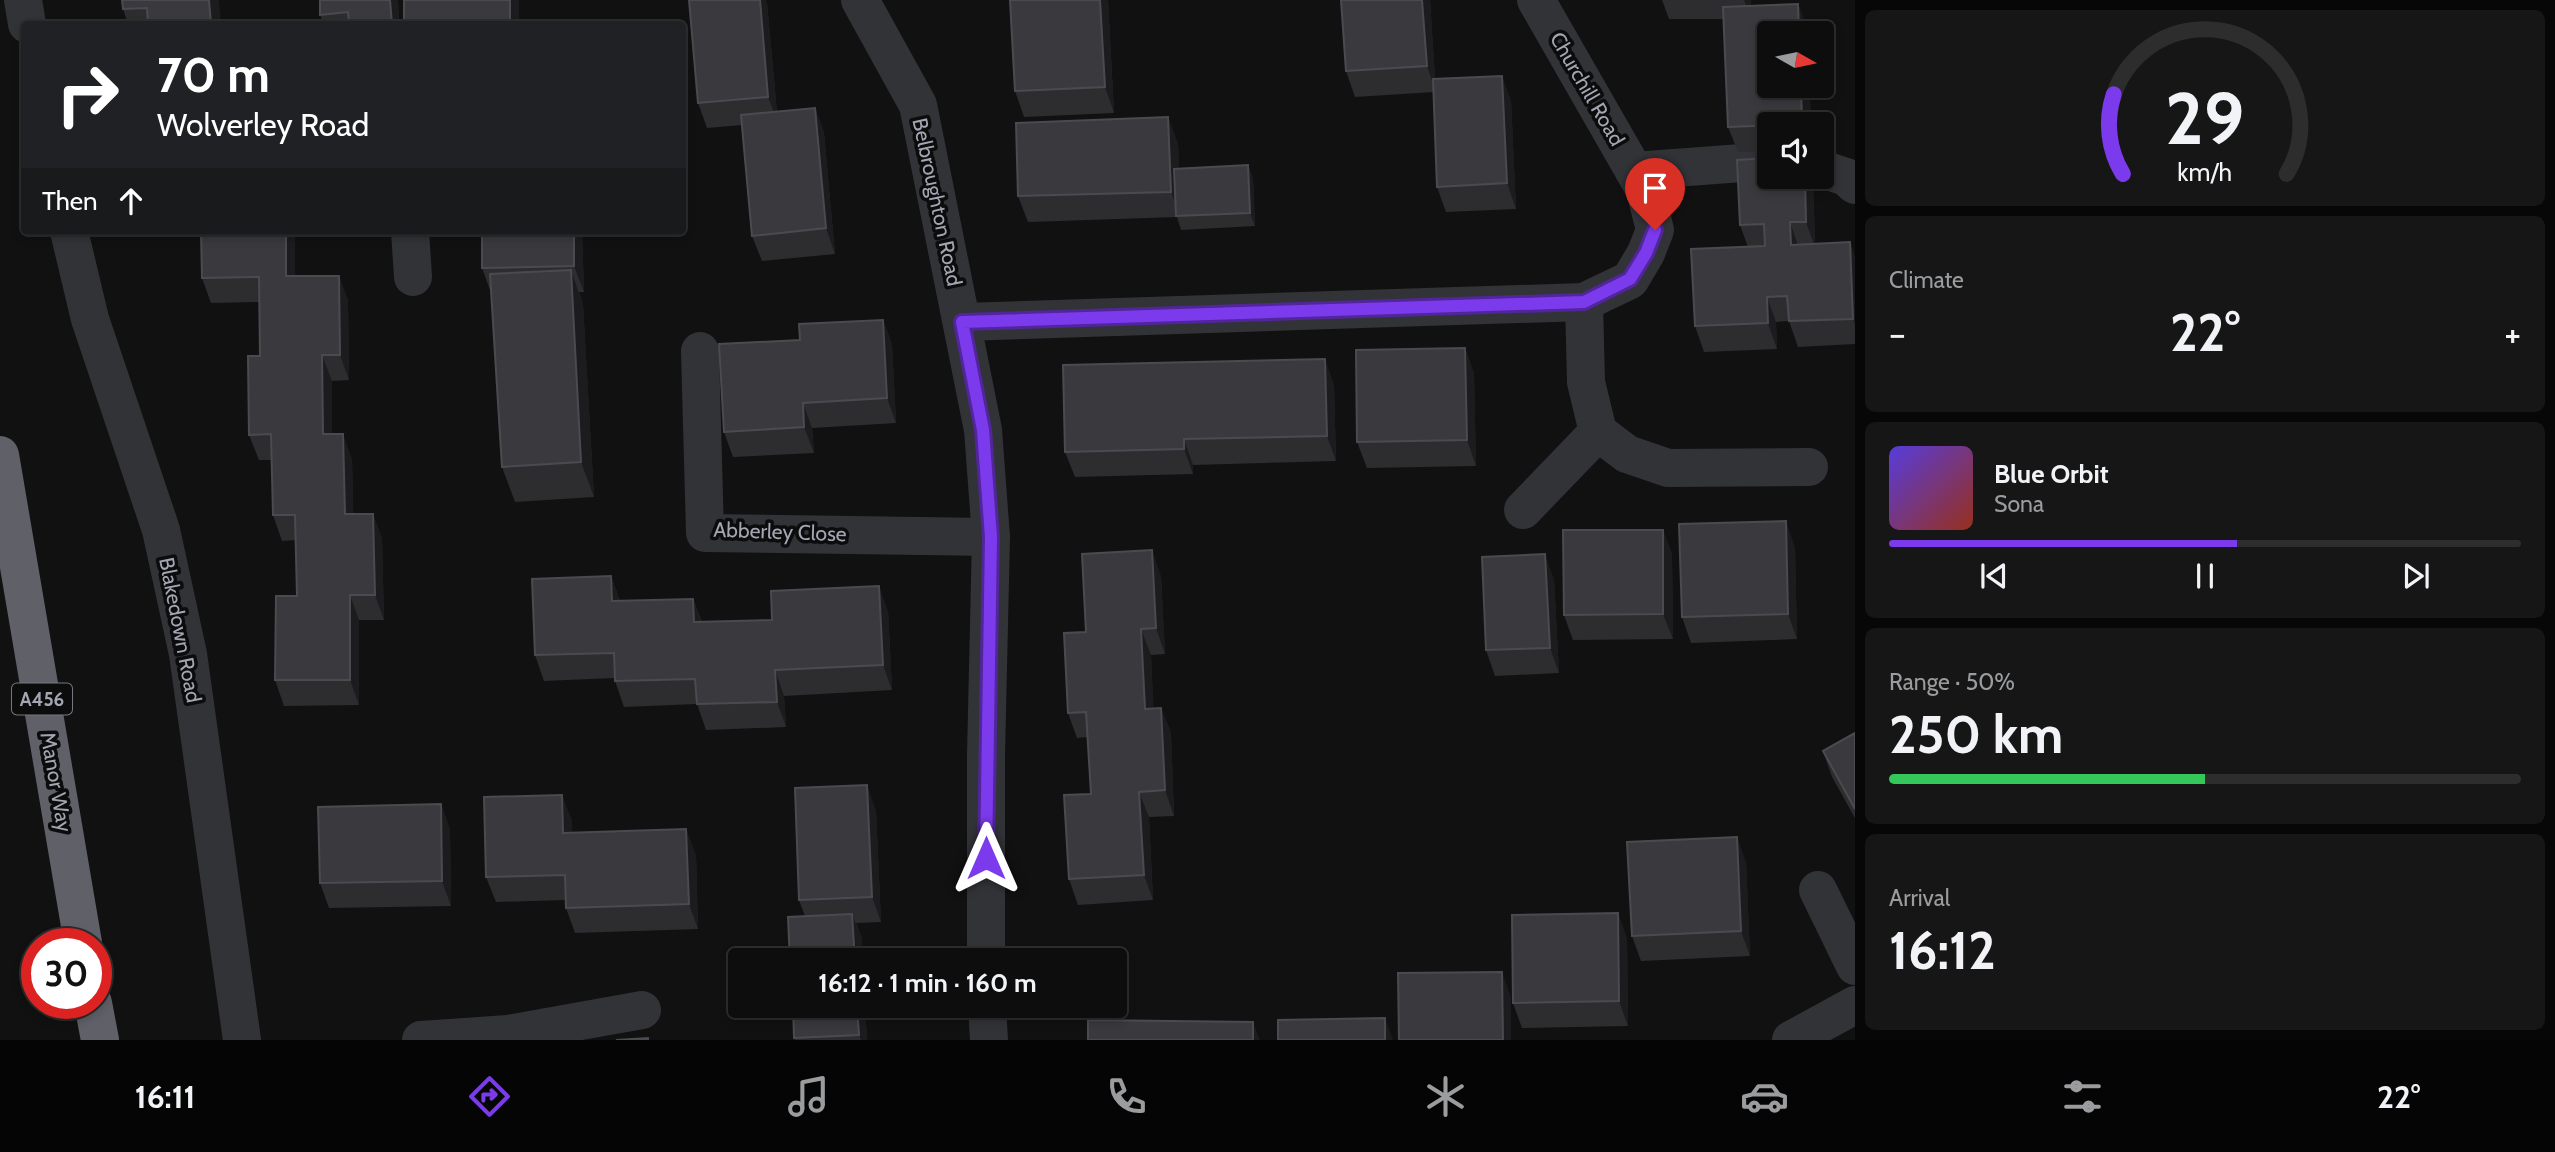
<!DOCTYPE html>
<html lang="en">
<head>
<meta charset="utf-8">
<style>
  :root { --surface:#0d0d0e; --page:#161617; --text:#f1f3f6; --muted:#9a9c9e; --line:#2d2d2e; --accent:#7c3aed }
  body { margin:0; font-family:Cabin,sans-serif; background:var(--page); color:var(--text); height:100vh; display:flex; flex-direction:column; font-size:26px; white-space:nowrap }
  * { box-sizing:border-box; margin:0 }
  p { font-size:23px; color:var(--muted) }
  .icon { flex:none; width:38px; height:38px; fill:none; stroke:currentColor; stroke-width:2; stroke-linecap:round; stroke-linejoin:round }
  .map { position:relative; flex:1; overflow:hidden }
  .panel { display:flex; flex-direction:column; gap:10px; padding:10px; background:#070708; width:700px }
  .panel>* { flex:none }
  .banner { position:absolute; left:21px; top:21px; width:665px; height:214px; border-radius:7px; box-shadow:0 4px 10px #0003,0 0 0 2px var(--line); background:#202124; color:#fff; overflow:hidden }
  .needle { width:46px; rotate:99deg }
  .buttons { position:absolute; left:1757px; top:21px; display:grid; gap:14px }
  .buttons a { display:grid; place-items:center; width:77px; height:77px; border-radius:7px; background:var(--surface); box-shadow:0 4px 10px #0003,0 0 0 2px var(--line); font-size:35px }
  .speed { position:absolute; left:21px; top:928px; display:flex; gap:14px; font-size:35px; font-weight:700; text-align:center }
  .speed>* { display:grid; place-content:center; width:91px; height:91px; border-radius:50%; background:var(--surface); box-shadow:0 4px 10px #0003,0 0 0 2px var(--line); line-height:1 }
  .speed .limit { border:10px solid #d22; background:#fff; color:#111 }
  .pin { position:absolute; display:grid; place-items:center; width:60px; height:60px; color:#fff; margin:-72px -30px; border-radius:50% 50% 50% 0; rotate:-45deg; box-shadow:0 0 7px #0007 }
  .pin .icon { rotate:45deg }
  .me { position:absolute; width:77px; margin:-38px; rotate:0deg; stroke-linejoin:round; filter:drop-shadow(0 0 5px #0008) }
  .turn { display:flex; align-items:center; gap:24px; height:147px; padding:0 21px; font-size:32px }
  .turn .icon { width:91px; height:91px; stroke-width:2.5 }
  .turn b { display:block; font-size:49px; line-height:60px }
  .then { display:flex; align-items:center; height:66px; padding:0 21px; background:#0003; gap:14px; font-size:26px }
  .big { font-size:52px; font-weight:800; line-height:1.1 }
  .panel .tile { flex:1; display:flex; flex-direction:column; justify-content:center; gap:10px; min-width:0; padding:0 24px; border-radius:10px; background:var(--page) }
  .panel .dial { align-items:center; gap:0 }
  .dial svg { height:182px; overflow:visible; fill:none; stroke:var(--line); stroke-width:7; stroke-linecap:round; text-anchor:middle }
  .dial text { fill:var(--text); stroke:none }
  .song { display:flex; align-items:center; gap:21px }
  .cover { width:84px; height:84px; border-radius:10px; background:linear-gradient(135deg,hsl(250 70% 55%),hsl(10 70% 35%)) }
  .played { height:7px; border-radius:4px; background:linear-gradient(90deg,var(--accent) 55%,var(--line) 55%) }
  .keys { display:flex; justify-content:space-around; direction:ltr }
  .heat { display:flex; justify-content:space-between; align-items:center; font-size:38px; direction:ltr }
  .charge { height:10px; border-radius:5px; background:linear-gradient(90deg,#34c759 50%,var(--line) 0) }
  .trip { position:absolute; left:728px; top:948px; width:399px; height:70px; border-radius:7px; background:var(--surface); box-shadow:0 4px 10px #0003,0 0 0 2px var(--line); font-weight:800; line-height:70px; text-align:center }
  .dock { display:flex; height:112px; justify-content:space-around; align-items:center; background:#050506; color:var(--muted) }
  .dock .icon { width:49px; height:49px }
  .dock .active { color:var(--accent) }
  .dock b { font-size:32px; color:var(--text) }
  main { display:flex; flex:1; min-height:0 }
  .map>svg:first-child { display:block }
  .lines { fill:none; stroke-linecap:round; stroke-linejoin:round }
  .minor { stroke:#323337; stroke-width:38 }
  .highway { stroke:#5f6068; stroke-width:38 }
  .wall { fill:#2d2d30 }
  .shaded-wall { fill:#1c1c1e }
  .building { fill:#3a3a3e; stroke:#4a4b50; stroke-width:2 }
  .route-casing { stroke:#51269a; stroke-width:18 }
  .route { stroke:#7c3aed; stroke-width:12 }
  .labels { text-anchor:middle; stroke-width:7; stroke-linejoin:round; paint-order:stroke }
  .shield { fill:#0c0c0d; stroke:#767880; stroke-width:2 }
  .shield-label { font-size:19px; font-weight:bold; fill:#a3a6b2 }
  .street-label { font-size:21px; fill:#a3a6b2; stroke:#0c0c0d }
</style>
</head>
<body>
<main>
<div class="map">
<svg width="1855" height="1040" viewBox="0 0 1855 1040">
  <rect width="100%" height="100%" fill="#111112"/>
  <g class="lines">
    <!-- minor -->
    <g class="minor">
      <path d="M 23,0 L 27,24"/>
      <path d="M 860,0 L 918,105 L 983,430 L 991,537 L 986,755 L 986,961"/>
      <path d="M 1536,0 L 1645,190 L 1655,230 L 1646,253 L 1630,280 L 1584,302 L 1586,382 L 1598,432 L 1627,454 L 1668,468 L 1809,467"/>
      <path d="M 1822,169 L 1846,177 L 1855,185"/>
      <path d="M 1634,171 L 1769,161"/>
      <path d="M 69,231 L 90,319 L 161,530 L 188,654 L 242,1040"/>
      <path d="M 410,231 L 413,277"/>
      <path d="M 962,322 L 1584,302"/>
      <path d="M 700,351 L 705,533 L 991,537"/>
      <path d="M 1523,510 L 1598,432"/>
      <path d="M 1818,890 L 1855,966"/>
      <path d="M 987,1006 L 989,1040"/>
      <path d="M 421,1040 L 508,1034 L 642,1010"/>
      <path d="M 1791,1040 L 1855,1005"/>
    </g>
    <!-- highway -->
    <g class="highway">
      <path d="M 0,455 L 83,943"/>
      <path d="M 93,1003 L 100,1040"/>
    </g>
  </g>
  <!-- wall -->
  <g class="wall">
    <path d="M 122,0 L 221,24 L 128,24 L 123,9 Z"/>
    <path d="M 320,0 L 398,0 L 399,24 L 324,24 L 320,15 Z"/>
    <path d="M 1108,0 L 1114,113 L 1024,117 L 1015,91 Z"/>
    <path d="M 1341,0 L 1430,0 L 1435,79 L 1511,101 L 1516,209 L 1446,212 L 1437,187 L 1434,92 L 1355,97 L 1346,71 Z"/>
    <path d="M 1662,0 L 1751,0 L 1751,6 L 1798,4 L 1807,29 L 1811,124 L 1769,124 L 1769,151 L 1738,152 L 1728,127 L 1723,19 L 1669,19 Z"/>
    <path d="M 767,3 L 777,112 L 815,108 L 824,133 L 835,254 L 762,261 L 752,236 L 742,125 L 707,128 L 698,103 Z"/>
    <path d="M 1178,143 L 1179,168 L 1248,165 L 1253,179 L 1255,226 L 1181,230 L 1177,217 L 1028,222 L 1018,196 Z"/>
    <path d="M 1769,177 L 1811,177 L 1813,182 L 1815,244 L 1855,256 L 1855,344 L 1798,347 L 1789,321 L 1776,322 L 1777,349 L 1704,352 L 1695,326 L 1748,247 L 1740,225 Z"/>
    <path d="M 201,231 L 295,231 L 295,276 L 339,276 L 348,301 L 349,380 L 332,381 L 332,434 L 352,459 L 353,514 L 373,514 L 382,539 L 384,620 L 359,620 L 359,705 L 284,706 L 275,680 L 297,596 L 296,540 L 282,541 L 273,515 L 272,460 L 259,460 L 249,435 L 260,356 L 259,302 L 211,303 L 202,278 Z"/>
    <path d="M 482,231 L 582,231 L 584,292 L 579,292 L 583,305 L 594,497 L 515,502 L 502,467 L 491,293 L 482,268 Z"/>
    <path d="M 883,320 L 892,345 L 896,423 L 812,428 L 814,453 L 733,457 L 724,432 L 800,340 Z"/>
    <path d="M 1465,348 L 1474,374 L 1476,466 L 1367,468 L 1357,442 Z"/>
    <path d="M 1334,384 L 1336,461 L 1193,465 L 1193,474 L 1075,477 L 1065,452 Z"/>
    <path d="M 1663,530 L 1672,555 L 1673,639 L 1573,640 L 1564,615 Z"/>
    <path d="M 1795,547 L 1797,639 L 1691,643 L 1682,617 Z"/>
    <path d="M 611,576 L 620,601 L 693,599 L 702,622 L 772,620 L 888,611 L 892,690 L 784,696 L 786,727 L 706,730 L 697,704 L 624,707 L 614,678 L 544,681 L 535,655 Z"/>
    <path d="M 1161,576 L 1165,654 L 1151,655 L 1153,708 L 1161,708 L 1171,733 L 1174,816 L 1149,817 L 1153,900 L 1078,905 L 1069,879 L 1091,794 L 1088,737 L 1077,738 L 1068,713 L 1086,632 Z"/>
    <path d="M 1554,580 L 1559,673 L 1495,676 L 1486,650 Z"/>
    <path d="M 1855,733 L 1855,818 L 1832,777 L 1823,751 Z"/>
    <path d="M 441,804 L 450,830 L 451,906 L 329,908 L 320,883 Z"/>
    <path d="M 876,811 L 881,922 L 856,923 L 862,939 L 805,916 L 799,900 Z"/>
    <path d="M 572,820 L 572,833 L 696,855 L 698,929 L 575,933 L 566,908 L 565,900 L 496,902 L 486,877 Z"/>
    <path d="M 1746,862 L 1750,956 L 1641,961 L 1632,936 Z"/>
    <path d="M 1618,913 L 1627,939 L 1628,1026 L 1522,1028 L 1513,1003 Z"/>
    <path d="M 865,1006 L 867,1040 L 795,1040 L 794,1038 Z"/>
  </g>
  <!-- shaded-wall -->
  <g class="shaded-wall">
    <path d="M 209,0 L 219,0 L 221,24 L 211,24 Z"/>
    <path d="M 390,0 L 398,0 L 399,24 L 392,24 Z"/>
    <rect x="510" y="0" width="9" height="24"/>
    <path d="M 760,0 L 766,0 L 767,3 L 778,122 L 768,97 Z"/>
    <path d="M 1100,0 L 1108,0 L 1114,113 L 1105,87 Z"/>
    <path d="M 1422,0 L 1430,0 L 1436,92 L 1427,66 Z"/>
    <path d="M 1744,0 L 1751,0 L 1751,19 Z"/>
    <path d="M 1798,4 L 1807,29 L 1807,33 L 1799,33 Z"/>
    <path d="M 1502,76 L 1511,101 L 1516,209 L 1507,183 Z"/>
    <path d="M 1801,86 L 1809,86 L 1811,124 L 1803,124 Z"/>
    <path d="M 815,108 L 824,133 L 835,254 L 826,228 Z"/>
    <path d="M 1168,117 L 1178,143 L 1181,217 L 1171,192 Z"/>
    <path d="M 1248,165 L 1253,179 L 1255,226 L 1250,213 Z"/>
    <path d="M 1805,177 L 1811,177 L 1813,182 L 1815,247 L 1806,222 Z"/>
    <path d="M 1790,222 L 1799,248 L 1791,245 Z"/>
    <path d="M 286,231 L 295,231 L 295,302 L 286,276 Z"/>
    <path d="M 574,231 L 582,231 L 584,292 L 574,266 Z"/>
    <path d="M 1850,242 L 1855,256 L 1855,325 L 1853,319 Z"/>
    <path d="M 571,270 L 583,305 L 594,497 L 581,462 Z"/>
    <path d="M 339,276 L 348,301 L 349,380 L 340,355 Z"/>
    <path d="M 1767,297 L 1776,322 L 1777,349 L 1768,323 Z"/>
    <path d="M 883,320 L 892,345 L 896,423 L 887,398 Z"/>
    <path d="M 1465,348 L 1474,374 L 1476,466 L 1467,440 Z"/>
    <path d="M 322,355 L 332,381 L 332,459 L 323,434 Z"/>
    <path d="M 1325,359 L 1334,384 L 1336,461 L 1327,436 Z"/>
    <path d="M 803,403 L 812,428 L 814,453 L 804,427 Z"/>
    <path d="M 343,434 L 352,459 L 354,539 L 345,514 Z"/>
    <path d="M 1184,439 L 1193,465 L 1193,474 L 1184,449 Z"/>
    <path d="M 373,514 L 382,539 L 384,620 L 375,595 Z"/>
    <path d="M 1786,521 L 1795,547 L 1797,639 L 1788,614 Z"/>
    <path d="M 1663,530 L 1672,555 L 1673,639 L 1663,614 Z"/>
    <path d="M 1152,550 L 1161,576 L 1165,654 L 1156,628 Z"/>
    <path d="M 1545,554 L 1554,580 L 1559,673 L 1550,648 Z"/>
    <path d="M 611,576 L 620,602 L 612,601 Z"/>
    <path d="M 879,586 L 888,611 L 892,690 L 883,665 Z"/>
    <path d="M 350,595 L 359,620 L 359,705 L 350,680 Z"/>
    <path d="M 693,599 L 702,624 L 694,622 Z"/>
    <path d="M 1141,629 L 1151,655 L 1155,734 L 1145,709 Z"/>
    <path d="M 775,670 L 784,696 L 786,727 L 777,702 Z"/>
    <path d="M 1161,708 L 1171,733 L 1174,816 L 1165,790 Z"/>
    <path d="M 867,785 L 876,811 L 881,922 L 872,897 Z"/>
    <path d="M 1139,792 L 1149,817 L 1153,900 L 1144,875 Z"/>
    <path d="M 562,795 L 572,820 L 573,858 L 563,833 Z"/>
    <path d="M 441,804 L 450,830 L 451,906 L 442,881 Z"/>
    <path d="M 686,829 L 696,855 L 698,929 L 689,904 Z"/>
    <path d="M 1737,837 L 1746,862 L 1750,956 L 1741,931 Z"/>
    <path d="M 1618,913 L 1627,939 L 1628,1026 L 1619,1001 Z"/>
    <path d="M 852,914 L 862,939 L 863,961 L 855,961 Z"/>
    <path d="M 1502,972 L 1511,997 L 1511,1040 L 1503,1040 Z"/>
    <path d="M 857,1006 L 865,1006 L 867,1040 L 861,1040 L 859,1035 Z"/>
    <path d="M 1385,1018 L 1393,1040 L 1385,1040 Z"/>
    <path d="M 1253,1022 L 1260,1040 L 1253,1040 Z"/>
  </g>
  <!-- building -->
  <g class="building">
    <path d="M 122,0 L 209,0 L 211,24 L 148,24 L 147,8 L 123,9 Z"/>
    <path d="M 320,0 L 390,0 L 392,24 L 349,24 L 348,12 L 320,15 Z"/>
    <rect x="404" y="0" width="106" height="24"/>
    <path d="M 689,0 L 760,0 L 768,97 L 698,103 Z"/>
    <path d="M 1010,0 L 1100,0 L 1105,87 L 1015,91 Z"/>
    <path d="M 1341,0 L 1422,0 L 1427,66 L 1346,71 Z"/>
    <path d="M 1798,4 L 1799,33 L 1769,33 L 1769,86 L 1801,86 L 1802,124 L 1728,127 L 1723,7 Z"/>
    <path d="M 1502,76 L 1507,183 L 1437,187 L 1433,79 Z"/>
    <path d="M 815,108 L 826,228 L 752,236 L 741,115 Z"/>
    <path d="M 1168,117 L 1171,192 L 1018,196 L 1016,123 Z"/>
    <path d="M 1769,158 L 1769,177 L 1805,177 L 1806,222 L 1790,222 L 1791,245 L 1850,242 L 1853,319 L 1789,321 L 1787,296 L 1767,297 L 1768,323 L 1695,326 L 1691,249 L 1765,246 L 1764,224 L 1740,225 L 1737,160 Z"/>
    <path d="M 1248,165 L 1250,213 L 1176,216 L 1174,169 Z"/>
    <path d="M 201,231 L 286,231 L 286,276 L 339,276 L 340,355 L 322,355 L 323,434 L 343,434 L 345,514 L 373,514 L 375,595 L 350,595 L 350,680 L 275,680 L 276,596 L 297,596 L 295,515 L 273,515 L 271,434 L 249,435 L 248,356 L 260,356 L 259,277 L 202,278 Z"/>
    <path d="M 482,231 L 574,231 L 574,266 L 482,268 Z"/>
    <path d="M 571,270 L 581,462 L 502,467 L 490,274 Z"/>
    <path d="M 883,320 L 887,398 L 803,403 L 804,427 L 724,432 L 719,344 L 800,340 L 799,324 Z"/>
    <path d="M 1465,348 L 1467,440 L 1357,442 L 1356,350 Z"/>
    <path d="M 1325,359 L 1327,436 L 1184,439 L 1184,449 L 1065,452 L 1063,365 Z"/>
    <path d="M 1786,521 L 1788,614 L 1682,617 L 1679,524 Z"/>
    <path d="M 1563,530 L 1663,530 L 1663,614 L 1564,615 Z"/>
    <path d="M 1152,550 L 1156,628 L 1141,629 L 1145,709 L 1161,708 L 1165,790 L 1139,792 L 1144,875 L 1069,879 L 1064,795 L 1091,794 L 1086,712 L 1068,713 L 1064,633 L 1086,632 L 1082,554 Z"/>
    <path d="M 1545,554 L 1550,648 L 1486,650 L 1482,557 Z"/>
    <path d="M 611,576 L 612,601 L 693,599 L 694,622 L 772,620 L 771,591 L 879,586 L 883,665 L 775,670 L 777,702 L 697,704 L 695,679 L 615,681 L 614,653 L 535,655 L 532,579 Z"/>
    <path d="M 1855,733 L 1855,809 L 1823,751 Z"/>
    <path d="M 867,785 L 872,897 L 799,900 L 795,788 Z"/>
    <path d="M 562,795 L 563,833 L 686,829 L 689,904 L 566,908 L 565,875 L 486,877 L 484,797 Z"/>
    <path d="M 441,804 L 442,881 L 320,883 L 318,807 Z"/>
    <path d="M 1737,837 L 1741,931 L 1632,936 L 1627,842 Z"/>
    <path d="M 1618,913 L 1619,1001 L 1513,1003 L 1512,915 Z"/>
    <path d="M 852,914 L 855,961 L 790,961 L 788,917 Z"/>
    <path d="M 1502,972 L 1503,1040 L 1399,1040 L 1398,973 Z"/>
    <path d="M 793,1006 L 857,1006 L 859,1035 L 794,1038 Z"/>
    <path d="M 1385,1018 L 1385,1040 L 1278,1040 L 1278,1020 Z"/>
    <path d="M 1088,1020 L 1253,1022 L 1253,1040 L 1088,1040 Z"/>
    <path d="M 648,1038 L 648,1040 L 616,1040 Z"/>
  </g>
  <g class="lines">
    <!-- route casing -->
    <g class="route-casing">
      <path id="route" d="M 986,858 L 991,537 L 983,430 L 962,322 L 1584,302 L 1630,279 L 1646,253 L 1655,230"/>
    </g>
    <!-- route -->
    <use href="#route" class="route"/>
  </g>
  <g class="labels">
    <!-- shield labels -->
    <rect class="shield" x="12" y="683.5" width="60" height="31" rx="5"/>
    <g class="shield-label">
      <text x="42" y="706">A456</text>
    </g>
    <!-- street labels -->
    <g class="street-label">
      <text transform="translate(1587 89) rotate(60)" y="7">Churchill Road</text>
      <text transform="translate(937 202) rotate(78)" y="7">Belbroughton Road</text>
      <text transform="translate(780 532) rotate(2)" y="7">Abberley Close</text>
      <text transform="translate(180 630) rotate(79)" y="7">Blakedown Road</text>
      <text transform="translate(56 782) rotate(80)" y="7">Manor Way</text>
    </g>
  </g>
</svg>
<div class="buttons">
<a><svg class="needle" viewBox="-14 -14 28 28"><path d="M0-13l5 13h-10z" fill="#e53935"/><path d="M0 13l5-13h-10z" fill="#9a9c9e"/></svg></a>
<a><svg class="icon" aria-label="sound" viewBox="0 0 24 24"><path d="M4 9h4l5-4v14l-5-4H4zM17 9q2 3 0 6"/></svg></a>
</div>
<div class="speed"><div class="limit">30</div></div>
<div class="pin" style="left:1655px;top:230px;background:#d93025"><svg class="icon" aria-label="arrive" viewBox="0 0 24 24"><path d="M6 21V4h12l-3 4 3 4H6"/></svg></div>
<svg class="me" style="left:986px;top:858px" viewBox="-20 -20 40 40"><path d="M0-17L14 15 0 8-14 15z" fill="#7c3aed" stroke="#fff" stroke-width="4"/></svg>
<div class="trip">16:12 · 1 min · 160 m</div>
<div class="banner">
<div class="turn"><svg class="icon" aria-label="right" viewBox="0 0 24 24"><path d="M7 20v-9h11M14 6l5 5-5 5"/></svg><div><b>70 m</b>Wolverley Road</div></div>
<div class="then">Then<svg class="icon" aria-label="ahead" viewBox="0 0 24 24"><path d="M12 20V5M6 11l6-6 6 6"/></svg></div>
</div>
</div>
<section class="panel">
<div class="tile dial"><svg viewBox="0 0 100 80">
<path d="M14 69A42 42 0 1 1 86 69"/>
<path d="M14 69A42 42 0 0 1 10 34" stroke="#7c3aed"/>
<text x="50" y="56" font-size="32" font-weight="700">29</text>
<text x="50" y="72" font-size="11">km/h</text>
</svg></div>
<div class="tile"><p>Climate</p>
<div class="heat"><a>−</a><b class="big">22°</b><a>+</a></div>
</div>
<div class="tile">
<div class="song"><i class="cover"></i><div><b>Blue Orbit</b><p>Sona</p></div></div>
<div class="played"></div>
<div class="keys"><svg class="icon" aria-label="previous" viewBox="0 0 24 24"><path d="M18 5L8 12l10 7zM5 5v14"/></svg><svg class="icon" aria-label="pause" viewBox="0 0 24 24"><path d="M8 5v14M16 5v14"/></svg><svg class="icon" aria-label="next" viewBox="0 0 24 24"><path d="M6 5l10 7-10 7zM19 5v14"/></svg></div>
</div>
<div class="tile"><p>Range · 50%</p><b class="big">250 km</b><div class="charge"></div></div>
<div class="tile"><p>Arrival</p><b class="big">16:12</b></div>
</section>
</main>
<nav class="dock">
<b>16:11</b>
<svg class="icon active" aria-label="directions" viewBox="0 0 24 24"><path d="M12 3l9 9-9 9-9-9zM9 14v-3h6M13 9l2 2-2 2"/></svg>
<svg class="icon" aria-label="music" viewBox="0 0 24 24"><path d="M9 18V5l10-2v13"/><circle cx="6" cy="18" r="3"/><circle cx="16" cy="16" r="3"/></svg>
<svg class="icon" aria-label="phone" viewBox="0 0 24 24"><path d="M5 4h4l2 5-3 2q2 4 5 5l2-3 5 2v4C11 20 4 13 5 4z"/></svg>
<svg class="icon" aria-label="climate" viewBox="0 0 24 24"><path d="M12 3v18M4 7l16 10M4 17L20 7"/></svg>
<svg class="icon" aria-label="car" viewBox="0 0 24 24"><path d="M5 17H2v-5l4-1 3-4h7l3 4 3 1v5h-3M9 17h6M6 11h13"/><circle cx="7" cy="17" r="2"/><circle cx="17" cy="17" r="2"/></svg>
<svg class="icon" aria-label="filters" viewBox="0 0 24 24"><path d="M4 7h16M4 17h16"/><circle cx="9" cy="7" r="2"/><circle cx="15" cy="17" r="2"/></svg>
<b>22°</b>
</nav>
</body>
</html>
